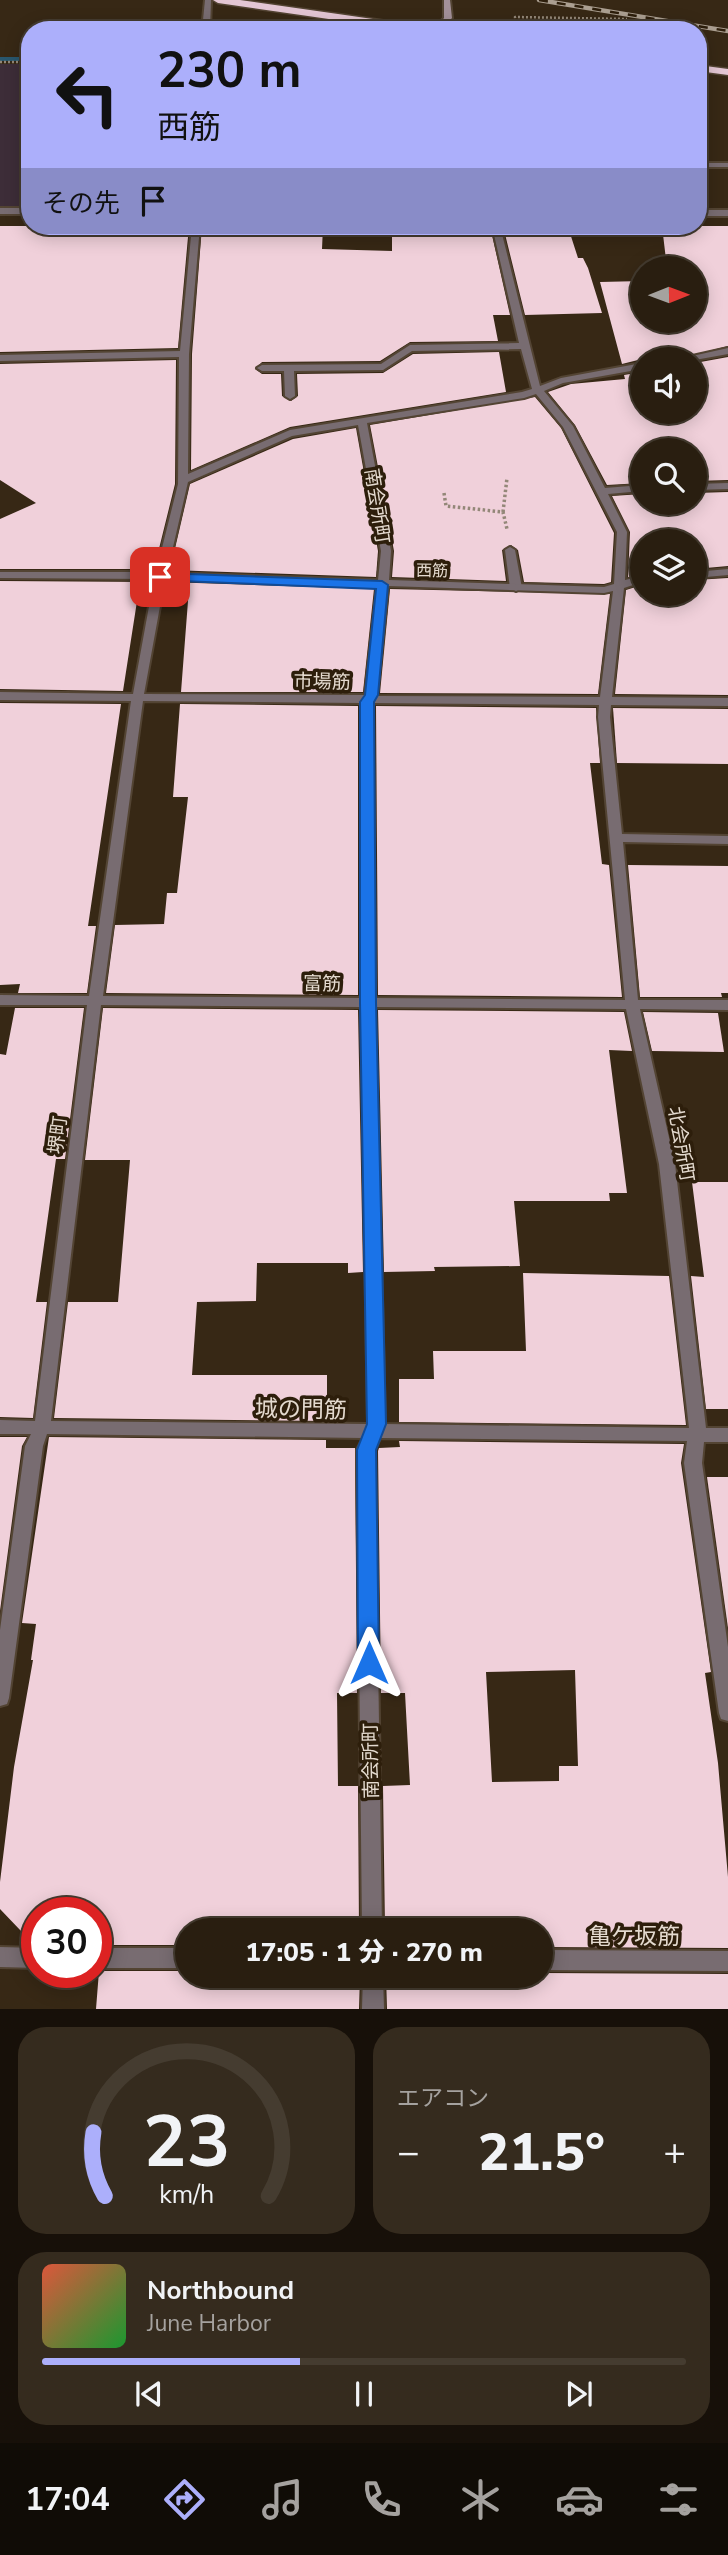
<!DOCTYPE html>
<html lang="ja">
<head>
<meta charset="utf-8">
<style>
  :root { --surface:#291e10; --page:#352b1e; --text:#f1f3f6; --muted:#a5a29f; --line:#453c30; --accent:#acaffb }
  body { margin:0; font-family:"Nunito Sans","Noto Sans JP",sans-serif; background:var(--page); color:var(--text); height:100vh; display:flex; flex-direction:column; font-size:26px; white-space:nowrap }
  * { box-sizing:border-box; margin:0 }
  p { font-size:23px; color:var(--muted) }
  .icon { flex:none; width:38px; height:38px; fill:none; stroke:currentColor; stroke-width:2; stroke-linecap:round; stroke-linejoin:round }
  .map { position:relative; height:2009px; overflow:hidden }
  .panel { display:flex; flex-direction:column; gap:18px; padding:18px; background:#171009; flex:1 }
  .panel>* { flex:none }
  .hud { position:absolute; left:21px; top:21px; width:686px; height:214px; border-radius:28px; box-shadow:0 4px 18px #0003,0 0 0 2px var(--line); background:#acaffb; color:#111; overflow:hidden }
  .needle { width:46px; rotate:89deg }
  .fabs { position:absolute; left:630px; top:256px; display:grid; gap:14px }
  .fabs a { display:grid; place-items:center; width:77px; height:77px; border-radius:50%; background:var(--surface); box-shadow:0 4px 18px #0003,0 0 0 2px var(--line); font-size:35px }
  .speed { position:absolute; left:21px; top:1897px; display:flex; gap:14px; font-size:35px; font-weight:700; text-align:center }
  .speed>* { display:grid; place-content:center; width:91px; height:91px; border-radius:50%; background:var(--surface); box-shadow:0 4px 18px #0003,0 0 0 2px var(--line); line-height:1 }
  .speed .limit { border:10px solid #d22; background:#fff; color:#111 }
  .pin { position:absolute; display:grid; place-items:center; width:60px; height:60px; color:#fff; margin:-30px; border-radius:14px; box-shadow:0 4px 10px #0006 }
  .me { position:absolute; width:77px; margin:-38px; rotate:0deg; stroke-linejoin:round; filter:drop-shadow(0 0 5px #0008) }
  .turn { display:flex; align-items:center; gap:24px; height:147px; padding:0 21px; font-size:32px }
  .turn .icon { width:91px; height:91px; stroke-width:2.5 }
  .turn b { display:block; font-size:49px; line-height:60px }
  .then { display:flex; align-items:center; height:66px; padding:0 21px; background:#0003; gap:14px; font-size:26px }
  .big { font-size:52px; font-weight:800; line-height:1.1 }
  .panel .tile { flex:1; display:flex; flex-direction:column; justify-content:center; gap:10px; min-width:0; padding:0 24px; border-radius:28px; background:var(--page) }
  .panel .dial { align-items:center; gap:0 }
  .dial svg { height:182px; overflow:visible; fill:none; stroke:var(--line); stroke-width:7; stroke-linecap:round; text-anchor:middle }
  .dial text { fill:var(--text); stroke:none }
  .song { display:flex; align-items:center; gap:21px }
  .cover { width:84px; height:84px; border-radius:10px; background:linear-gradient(135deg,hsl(10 70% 55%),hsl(130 70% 35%)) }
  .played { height:7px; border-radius:4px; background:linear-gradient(90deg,var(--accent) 40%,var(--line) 40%) }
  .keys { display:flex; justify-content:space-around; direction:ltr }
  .heat { display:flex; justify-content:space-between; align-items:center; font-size:38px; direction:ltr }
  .panel .tiles { flex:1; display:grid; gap:18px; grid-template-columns:1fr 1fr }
  .tile:last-child { grid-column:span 2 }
  .trip { position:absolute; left:175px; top:1918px; width:378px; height:70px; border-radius:35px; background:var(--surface); box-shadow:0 4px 18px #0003,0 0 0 2px var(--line); font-weight:800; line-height:70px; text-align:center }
  .tabs { display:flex; height:112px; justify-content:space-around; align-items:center; background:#100c06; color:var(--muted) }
  .tabs .icon { width:49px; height:49px }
  .tabs .on { color:var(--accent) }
  .tabs b { font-size:32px; color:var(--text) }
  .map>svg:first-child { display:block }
  .education { fill:#3d2d38 }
  .forest { fill:#40705a }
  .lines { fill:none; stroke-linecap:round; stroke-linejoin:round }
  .stream { fill:#29576e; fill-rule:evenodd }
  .building { fill:#f0d0da; fill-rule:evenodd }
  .lane-casing { stroke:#534433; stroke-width:4 }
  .street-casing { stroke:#534433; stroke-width:4 }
  .secondary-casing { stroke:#534433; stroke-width:4 }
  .highway-casing { stroke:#534433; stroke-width:3 }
  .path-far1 { stroke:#938778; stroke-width:2.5; stroke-dasharray:2 2; stroke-linecap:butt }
  .path { stroke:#938778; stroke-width:3.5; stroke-dasharray:2.5 2.5; stroke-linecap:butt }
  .lane { fill:#786c71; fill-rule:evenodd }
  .street { fill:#786c71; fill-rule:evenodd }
  .secondary { fill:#a39099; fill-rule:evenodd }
  .highway { fill:#e3c6d4; fill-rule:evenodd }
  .rail-casing { stroke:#ab9f91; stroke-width:4.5 }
  .rail { stroke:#2d1e0b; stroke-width:2.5; stroke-dasharray:9; stroke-linecap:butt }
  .route { fill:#1a73e8; stroke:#114b97; stroke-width:2 }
  .labels { text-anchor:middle; stroke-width:7; stroke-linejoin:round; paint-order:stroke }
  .far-street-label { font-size:16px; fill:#e4dacf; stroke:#2d1e0b }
  .street-label { font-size:19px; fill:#e4dacf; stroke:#2d1e0b }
  .near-street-label { font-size:23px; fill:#e4dacf; stroke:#2d1e0b }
</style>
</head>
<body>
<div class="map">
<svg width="728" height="2009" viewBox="0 0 728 2009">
  <rect width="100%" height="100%" fill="#372815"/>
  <!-- education -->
  <path class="education" d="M 0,64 L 30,64 L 30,124 L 26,135 L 24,169 L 30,192 L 30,208 L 0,208 Z"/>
  <!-- forest -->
  <path class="forest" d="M 131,19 L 190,23 L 191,30 L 177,26 L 152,30 L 116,28 L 115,23 Z"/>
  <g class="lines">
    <!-- stream -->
    <rect class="stream" x="0" y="57" width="30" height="4"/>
  </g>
  <!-- building -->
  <g class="building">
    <path d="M 0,226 L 189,226 L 178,348 L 0,352 Z"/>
    <path d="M 202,226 L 323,226 L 322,249 L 392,251 L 392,227 L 490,226 L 510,315 L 493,315 L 498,341 L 410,342 L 380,361 L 262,362 L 255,369 L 262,374 L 281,374 L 282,396 L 291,401 L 298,396 L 297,374 L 383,373 L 413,354 L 499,352 L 506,392 L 290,427 L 191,470 L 192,354 Z"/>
    <path d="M 503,226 L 568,227 L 578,258 L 583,258 L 588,268 L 602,313 L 525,315 Z"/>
    <path d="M 662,226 L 728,226 L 728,346 L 677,359 L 642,359 L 622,364 L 600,282 L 642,281 L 642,320 L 695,320 L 695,268 L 667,268 Z"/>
    <path d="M 728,357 L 728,480 L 695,481 L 695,450 L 642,450 L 642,483 L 607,485 L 575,425 L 548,392 L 571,384 L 625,379 L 624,375 L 642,372 L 642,411 L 695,411 L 695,363 Z"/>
    <path d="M 176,360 L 175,484 L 154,569 L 0,569 L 0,519 L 36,503 L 0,480 L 0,364 Z"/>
    <path d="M 535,397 L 561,428 L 614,533 L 611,582 L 604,584 L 524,582 L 518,550 L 511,545 L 502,550 L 506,581 L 392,577 L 394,551 L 370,425 Z"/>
    <path d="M 356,428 L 378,551 L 376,577 L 170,570 L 190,484 L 293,439 Z"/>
    <path d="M 728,492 L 728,566 L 695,569 L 695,541 L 642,541 L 642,574 L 628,577 L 630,532 L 612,496 L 642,494 L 642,502 L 695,502 L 695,493 Z"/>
    <path d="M 728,578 L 728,695 L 615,694 L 626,590 L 642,585 L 642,593 L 695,593 L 695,580 Z"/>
    <path d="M 0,581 L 151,582 L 140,582 L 123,691 L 0,689 Z"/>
    <path d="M 167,582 L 374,589 L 363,692 L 181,692 L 189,588 L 167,585 Z"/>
    <path d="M 390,589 L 610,594 L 598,694 L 380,693 Z"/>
    <path d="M 0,703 L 121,704 L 88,926 L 96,926 L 87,993 L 18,993 L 20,984 L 0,985 Z"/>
    <path d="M 180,704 L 358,706 L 358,995 L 106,993 L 115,925 L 164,924 L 167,893 L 177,893 L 188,797 L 173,797 Z"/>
    <path d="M 376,706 L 596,708 L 600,763 L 590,763 L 602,864 L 609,865 L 622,997 L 378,995 Z"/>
    <path d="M 613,708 L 728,709 L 728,764 L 617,763 Z"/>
    <path d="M 628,865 L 728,866 L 728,993 L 721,993 L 722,997 L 640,997 Z"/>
    <path d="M 15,1008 L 84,1008 L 65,1159 L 56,1159 L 36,1302 L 47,1302 L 33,1418 L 0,1417 L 0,1054 L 6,1055 Z"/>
    <path d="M 103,1008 L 358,1010 L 363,1272 L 348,1273 L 348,1263 L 257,1263 L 256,1301 L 197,1302 L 192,1375 L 327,1375 L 327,1421 L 54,1418 L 68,1302 L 118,1302 L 130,1160 L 85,1160 Z"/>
    <path d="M 378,1010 L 624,1012 L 632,1051 L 609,1050 L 627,1193 L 609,1193 L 610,1201 L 514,1201 L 520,1266 L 434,1267 L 435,1271 L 384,1272 Z"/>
    <path d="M 643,1012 L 718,1013 L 724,1052 L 652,1051 Z"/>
    <path d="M 692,1182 L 728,1182 L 728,1409 L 706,1409 L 691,1276 L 704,1277 Z"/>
    <path d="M 523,1273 L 669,1276 L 686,1425 L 399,1422 L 399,1379 L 434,1379 L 433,1351 L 526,1351 Z"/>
    <path d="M 0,1437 L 27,1437 L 22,1446 L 0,1611 Z"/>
    <path d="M 49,1437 L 326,1440 L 326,1448 L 355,1448 L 357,1693 L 337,1693 L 338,1786 L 358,1786 L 359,1930 L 187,1930 L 187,1945 L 101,1945 L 102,1931 L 96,1931 L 96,1913 L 37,1913 L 37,1931 L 21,1931 L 0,1909 L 0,1882 L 14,1767 L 33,1660 L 31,1660 L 36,1624 L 22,1623 Z"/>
    <path d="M 399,1441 L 684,1444 L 681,1463 L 711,1672 L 705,1673 L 718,1763 L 728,1877 L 728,1948 L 541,1947 L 541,1930 L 385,1930 L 383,1786 L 410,1785 L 405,1693 L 381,1693 L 378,1451 L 379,1448 L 400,1447 ZM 575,1670 L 578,1766 L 559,1766 L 559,1781 L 492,1782 L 486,1672 Z"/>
    <path d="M 707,1477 L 728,1477 L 728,1628 Z"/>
    <path d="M 99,1971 L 187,1971 L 187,1976 L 360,1976 L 359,2009 L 96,2009 Z"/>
    <path d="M 541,1973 L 728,1974 L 728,2009 L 387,2009 L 386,1976 L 541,1976 Z"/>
  </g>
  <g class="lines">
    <!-- lane casing -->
    <g class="lane-casing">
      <path id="lane" d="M 510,547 L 515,550 L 522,588 L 516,591 L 510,588 L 505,550 Z"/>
    </g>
    <!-- street casing -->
    <g class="street-casing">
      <g id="street">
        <path d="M 205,0 L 211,0 L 210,30 L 202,30 Z"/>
        <rect x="698" y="163" width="30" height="4"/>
        <rect x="0" y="208" width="30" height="6"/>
        <rect x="698" y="210" width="30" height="6"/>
        <path d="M 192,226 L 200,226 L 189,354 L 188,474 L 290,430 L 522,392 L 532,389 L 521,349 L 412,351 L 383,370 L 294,371 L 295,396 L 290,399 L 285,396 L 284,371 L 262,371 L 257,368 L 262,365 L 381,364 L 410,345 L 519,343 L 492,226 L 500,226 L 540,386 L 561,378 L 642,363 L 642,369 L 563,383 L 544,391 L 573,426 L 605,488 L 642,485 L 642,491 L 608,494 L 627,532 L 625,580 L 642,576 L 642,582 L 624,588 L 612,697 L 728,698 L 728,706 L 611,705 L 610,717 L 622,834 L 728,836 L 728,844 L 623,842 L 638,1000 L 728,1000 L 728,1010 L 640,1009 L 675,1164 L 706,1428 L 728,1428 L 728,1442 L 704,1442 L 702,1463 L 728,1647 L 728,1721 L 721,1719 L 719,1713 L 684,1463 L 687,1441 L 380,1438 L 375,1450 L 382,1930 L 362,1930 L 357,1450 L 363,1438 L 47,1434 L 43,1446 L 9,1698 L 7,1704 L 0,1706 L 0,1630 L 25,1446 L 31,1434 L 0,1434 L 0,1420 L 35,1421 L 87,1005 L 0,1005 L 0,995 L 89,996 L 131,701 L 0,700 L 0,692 L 133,694 L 154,579 L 0,578 L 0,572 L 156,572 L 178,484 L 179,357 L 0,361 L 0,355 L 180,351 ZM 536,394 L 563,427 L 617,532 L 614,584 L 604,587 L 389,580 L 391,551 L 367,423 L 524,398 ZM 358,425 L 381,551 L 378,580 L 167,573 L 188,482 L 292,436 ZM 165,579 L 377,586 L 365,695 L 144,694 ZM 388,586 L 604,593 L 613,591 L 600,697 L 377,696 ZM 143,701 L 361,703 L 361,998 L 103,996 ZM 373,703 L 599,705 L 598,717 L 625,1000 L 375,998 ZM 101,1005 L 361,1007 L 368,1424 L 51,1421 ZM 375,1007 L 626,1009 L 659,1164 L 689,1428 L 385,1424 Z"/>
        <path d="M 728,348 L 728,354 L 695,360 L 679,359 Z"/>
        <path d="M 728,483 L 728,489 L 695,490 L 695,484 Z"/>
        <path d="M 728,569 L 728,575 L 695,578 L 695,572 Z"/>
        <path d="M 0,1947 L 37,1948 L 37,1968 L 0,1967 Z"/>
        <rect x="96" y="1948" width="91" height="20"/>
        <path d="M 541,1950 L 728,1951 L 728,1971 L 541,1970 Z"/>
        <path d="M 363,1976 L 383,1976 L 384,2009 L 362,2009 Z"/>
      </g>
    </g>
    <!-- secondary casing -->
    <g class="secondary-casing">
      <path id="secondary" d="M 444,0 L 450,0 L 452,18 L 441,30 L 434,30 L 444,18 Z"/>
    </g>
    <!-- highway casing -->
    <g class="highway-casing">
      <g id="highway">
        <path d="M 213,0 L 240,0 L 429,27 L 434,30 L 405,30 L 218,3 Z"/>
        <path d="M 698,65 L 728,69 L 728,75 L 698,71 Z"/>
      </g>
    </g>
    <!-- path-far1 -->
    <g class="path-far1">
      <path d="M 516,30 L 515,17 L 627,19"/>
      <path d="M 0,62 L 30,62"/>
    </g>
    <!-- path -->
    <g class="path">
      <path d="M 444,493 L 446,506 L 503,512 L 507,529"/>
      <path d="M 503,512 L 507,478"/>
    </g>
    <!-- lane -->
    <use href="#lane" class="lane"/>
    <!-- street -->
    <use href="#street" class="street"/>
    <!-- secondary -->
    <use href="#secondary" class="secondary"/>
    <!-- highway -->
    <use href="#highway" class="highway"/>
    <!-- rail casing -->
    <g class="rail-casing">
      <path id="rail" d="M 539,0 L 728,31"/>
    </g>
    <!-- rail -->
    <use href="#rail" class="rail"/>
  </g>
  <!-- route -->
  <path class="route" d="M 160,573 L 382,581 L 388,585 L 378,695 L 374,702 L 376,1003 L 386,1424 L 376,1450 L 379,1663 L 376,1670 L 369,1672 L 361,1670 L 358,1663 L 357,1450 L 367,1424 L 360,1003 L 360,702 L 365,695 L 376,589 L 155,580 L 155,574 Z"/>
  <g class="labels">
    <!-- far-street labels -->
    <g class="far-street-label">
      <text transform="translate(432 570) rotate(1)" y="6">西筋</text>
    </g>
    <!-- street labels -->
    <g class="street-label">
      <text transform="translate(378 506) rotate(81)" y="7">南会所町</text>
      <text transform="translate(322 681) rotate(1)" y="7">市場筋</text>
      <text transform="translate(322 983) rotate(1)" y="7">富筋</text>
      <text transform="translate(57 1135) rotate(-83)" y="7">堺町</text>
      <text transform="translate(682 1144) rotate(80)" y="7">北会所町</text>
      <text transform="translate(370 1761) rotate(-91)" y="7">南会所町</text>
    </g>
    <!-- near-street labels -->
    <g class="near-street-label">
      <text transform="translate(301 1409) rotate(1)" y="8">城の門筋</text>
      <text x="634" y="1944">亀ケ坂筋</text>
    </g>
  </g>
</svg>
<div class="fabs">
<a><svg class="needle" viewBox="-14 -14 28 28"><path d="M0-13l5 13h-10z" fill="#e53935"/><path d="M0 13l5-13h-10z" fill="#a5a29f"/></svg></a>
<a><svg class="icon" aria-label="sound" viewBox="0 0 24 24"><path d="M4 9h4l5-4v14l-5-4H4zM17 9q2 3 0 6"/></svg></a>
<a><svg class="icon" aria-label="search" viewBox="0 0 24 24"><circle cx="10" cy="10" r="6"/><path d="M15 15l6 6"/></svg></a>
<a><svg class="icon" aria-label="layers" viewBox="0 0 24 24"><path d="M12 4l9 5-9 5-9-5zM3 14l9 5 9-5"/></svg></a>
</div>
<div class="speed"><div class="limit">30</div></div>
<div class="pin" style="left:160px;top:577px;background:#d93025"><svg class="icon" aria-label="arrive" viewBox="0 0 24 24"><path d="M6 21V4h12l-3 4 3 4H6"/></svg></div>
<svg class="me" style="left:369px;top:1663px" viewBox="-20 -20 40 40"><path d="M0-17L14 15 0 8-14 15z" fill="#1a73e8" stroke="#fff" stroke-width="4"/></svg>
<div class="trip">17:05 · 1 分 · 270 m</div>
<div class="hud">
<div class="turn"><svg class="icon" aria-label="left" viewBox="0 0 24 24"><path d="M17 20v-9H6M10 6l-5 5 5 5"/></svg><div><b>230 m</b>西筋</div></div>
<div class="then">その先<svg class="icon" aria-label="arrive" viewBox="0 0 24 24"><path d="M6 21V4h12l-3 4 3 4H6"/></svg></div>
</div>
</div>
<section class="panel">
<div class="tiles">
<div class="tile dial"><svg viewBox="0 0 100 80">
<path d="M14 69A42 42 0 1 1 86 69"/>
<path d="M14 69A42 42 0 0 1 9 41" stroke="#acaffb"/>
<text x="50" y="56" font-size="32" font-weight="700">23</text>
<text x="50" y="72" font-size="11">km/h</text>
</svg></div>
<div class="tile"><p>エアコン</p>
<div class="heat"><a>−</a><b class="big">21.5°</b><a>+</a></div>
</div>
<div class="tile">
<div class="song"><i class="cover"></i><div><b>Northbound</b><p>June Harbor</p></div></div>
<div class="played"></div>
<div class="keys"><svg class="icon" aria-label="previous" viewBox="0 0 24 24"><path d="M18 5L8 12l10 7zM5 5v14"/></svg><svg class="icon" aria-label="pause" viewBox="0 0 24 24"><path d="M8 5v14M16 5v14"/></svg><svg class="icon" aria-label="next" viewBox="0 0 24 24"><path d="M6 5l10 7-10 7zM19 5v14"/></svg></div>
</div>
</div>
</section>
<nav class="tabs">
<b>17:04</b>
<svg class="icon on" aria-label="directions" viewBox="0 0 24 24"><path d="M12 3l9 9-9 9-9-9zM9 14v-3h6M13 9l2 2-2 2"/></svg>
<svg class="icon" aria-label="music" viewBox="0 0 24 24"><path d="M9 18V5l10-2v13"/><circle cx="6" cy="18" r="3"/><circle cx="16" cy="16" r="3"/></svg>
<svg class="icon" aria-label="phone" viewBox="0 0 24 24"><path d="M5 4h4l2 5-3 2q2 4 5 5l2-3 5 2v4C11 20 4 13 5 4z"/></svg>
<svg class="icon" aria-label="climate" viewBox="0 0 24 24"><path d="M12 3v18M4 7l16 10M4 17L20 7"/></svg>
<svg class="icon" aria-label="car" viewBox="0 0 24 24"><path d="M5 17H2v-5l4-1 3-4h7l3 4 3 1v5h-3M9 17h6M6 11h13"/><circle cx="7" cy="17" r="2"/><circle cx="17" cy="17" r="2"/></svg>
<svg class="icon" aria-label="filters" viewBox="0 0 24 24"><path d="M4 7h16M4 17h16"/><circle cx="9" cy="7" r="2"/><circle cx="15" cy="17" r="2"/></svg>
</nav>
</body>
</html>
